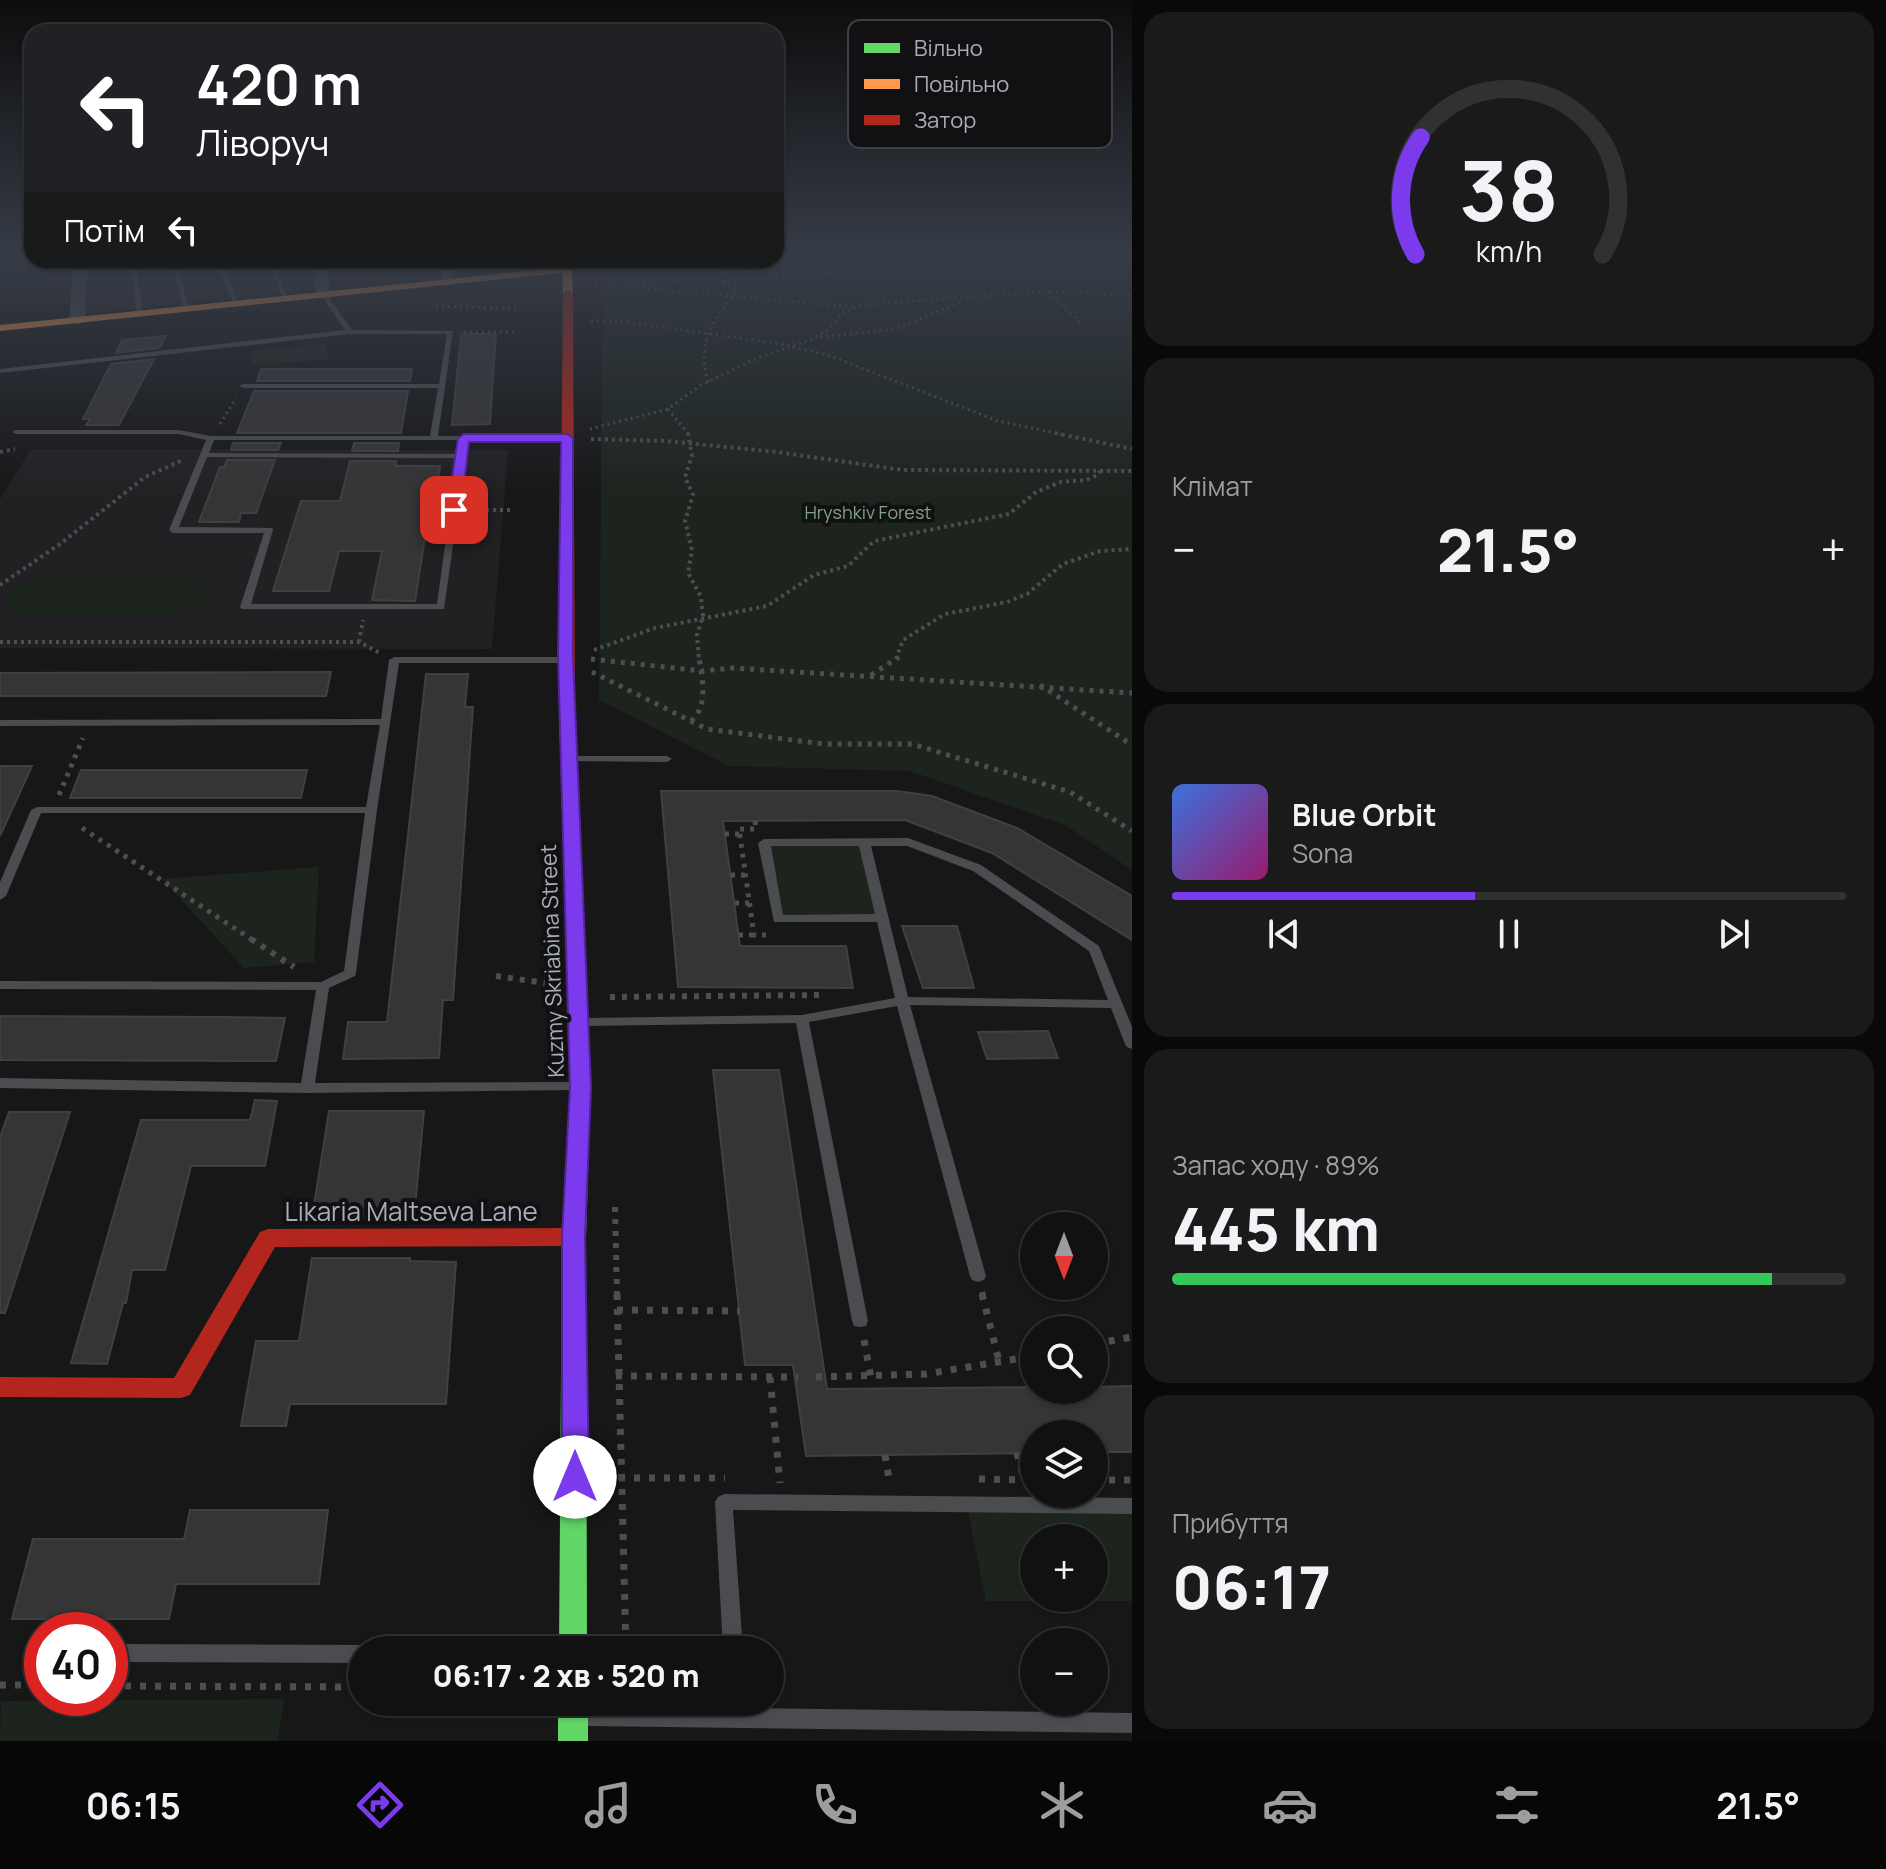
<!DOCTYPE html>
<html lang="uk">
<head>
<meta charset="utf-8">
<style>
  :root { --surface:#111; --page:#1a1a1a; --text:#f1f3f6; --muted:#9c9d9f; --line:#303131; --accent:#7c3aed }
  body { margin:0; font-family:Manrope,sans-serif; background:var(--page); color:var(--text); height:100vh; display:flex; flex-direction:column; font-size:30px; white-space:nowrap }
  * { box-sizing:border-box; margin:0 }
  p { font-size:26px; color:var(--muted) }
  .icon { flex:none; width:44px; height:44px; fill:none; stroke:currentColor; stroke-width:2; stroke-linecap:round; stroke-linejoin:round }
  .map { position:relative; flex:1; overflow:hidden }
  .drawer { display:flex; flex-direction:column; gap:12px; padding:12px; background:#090909; width:754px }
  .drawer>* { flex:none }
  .banner { position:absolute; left:24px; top:24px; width:760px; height:244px; border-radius:24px; box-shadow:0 2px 6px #0004,0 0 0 2px var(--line); background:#202124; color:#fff; overflow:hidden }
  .needle { width:52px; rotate:180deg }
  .controls { position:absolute; left:1020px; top:1212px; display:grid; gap:16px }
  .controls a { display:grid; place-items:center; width:88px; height:88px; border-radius:50%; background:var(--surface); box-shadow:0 2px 6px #0004,0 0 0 2px var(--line); font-size:40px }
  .speed { position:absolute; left:24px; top:1612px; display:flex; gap:16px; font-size:40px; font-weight:700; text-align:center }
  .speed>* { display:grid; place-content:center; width:104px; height:104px; border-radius:50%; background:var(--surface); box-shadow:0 2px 6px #0004,0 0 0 2px var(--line); line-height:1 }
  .speed .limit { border:12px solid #d22; background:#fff; color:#111 }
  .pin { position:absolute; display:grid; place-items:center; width:68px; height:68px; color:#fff; margin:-34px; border-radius:16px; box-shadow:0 4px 12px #0006 }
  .me { position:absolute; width:88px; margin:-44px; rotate:0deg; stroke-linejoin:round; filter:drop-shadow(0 0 6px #0008) }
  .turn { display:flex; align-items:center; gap:28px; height:168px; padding:0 40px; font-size:36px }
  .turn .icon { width:104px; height:104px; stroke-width:2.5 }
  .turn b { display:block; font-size:56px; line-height:68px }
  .then { display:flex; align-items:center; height:76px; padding:0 40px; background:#0003; gap:16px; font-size:30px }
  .big { font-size:60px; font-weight:800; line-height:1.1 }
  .drawer .widget { flex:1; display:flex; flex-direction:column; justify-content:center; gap:12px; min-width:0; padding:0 28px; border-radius:24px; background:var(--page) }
  .drawer .dial { align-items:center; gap:0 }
  .dial svg { height:208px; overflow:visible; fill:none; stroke:var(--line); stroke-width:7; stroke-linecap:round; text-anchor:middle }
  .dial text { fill:var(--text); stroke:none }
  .song { display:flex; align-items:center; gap:24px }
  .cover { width:96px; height:96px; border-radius:12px; background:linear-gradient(135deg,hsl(220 70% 55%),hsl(320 70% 35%)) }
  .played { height:8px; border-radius:4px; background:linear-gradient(90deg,var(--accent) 45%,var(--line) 45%) }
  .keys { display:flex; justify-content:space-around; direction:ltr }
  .heat { display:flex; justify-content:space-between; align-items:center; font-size:44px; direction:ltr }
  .charge { height:12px; border-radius:6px; background:linear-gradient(90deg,#34c759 89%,var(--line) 0) }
  .trip { position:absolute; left:348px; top:1636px; width:436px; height:80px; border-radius:40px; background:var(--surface); box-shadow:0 2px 6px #0004,0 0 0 2px var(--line); font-weight:800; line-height:80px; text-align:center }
  .tab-bar { display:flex; height:128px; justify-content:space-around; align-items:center; background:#070707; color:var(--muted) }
  .tab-bar .icon { width:56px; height:56px }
  .tab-bar .on { color:var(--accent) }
  .tab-bar b { font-size:36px; color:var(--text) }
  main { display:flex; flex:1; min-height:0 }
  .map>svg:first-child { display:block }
  .built { fill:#212123 }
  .green { fill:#1d241e; fill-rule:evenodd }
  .building { fill:#353536; stroke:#3f4043; stroke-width:2 }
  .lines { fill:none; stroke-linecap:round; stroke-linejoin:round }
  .path-far4 { stroke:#4d4e52; stroke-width:3; stroke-dasharray:2 4; stroke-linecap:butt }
  .path-far3 { stroke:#4d4e52; stroke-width:4; stroke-dasharray:3 4; stroke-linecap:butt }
  .path-far2 { stroke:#4d4e52; stroke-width:5; stroke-dasharray:4 6; stroke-linecap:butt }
  .path-far1 { stroke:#4d4e52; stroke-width:6; stroke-dasharray:5 7; stroke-linecap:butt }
  .path { stroke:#4d4e52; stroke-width:7; stroke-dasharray:6 9; stroke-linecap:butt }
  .lane { fill:#4b4c50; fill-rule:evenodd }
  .street { fill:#4b4c50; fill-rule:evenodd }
  .fast { fill:#63d668; fill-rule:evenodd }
  .slow { fill:#ff974d; fill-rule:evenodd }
  .jam { fill:#b3261e; fill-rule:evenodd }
  .route { fill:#7c3aed; stroke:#51269a; stroke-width:2 }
  .labels { text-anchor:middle; stroke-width:8; stroke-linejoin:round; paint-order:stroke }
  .far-park-label { font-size:18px; fill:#7fa381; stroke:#111113 }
  .street-label { font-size:22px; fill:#a8adb8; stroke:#111113 }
  .near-street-label { font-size:26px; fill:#a8adb8; stroke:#111113 }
  .key { fill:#111113; stroke:#3e4045; stroke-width:2 }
  .key-label { font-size:22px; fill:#a8adb8 }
</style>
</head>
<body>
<main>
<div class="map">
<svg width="1132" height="1741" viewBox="0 0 1132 1741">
  <rect width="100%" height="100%" fill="#171717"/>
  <!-- built -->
  <g class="built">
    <path d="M 74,260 L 317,260 L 321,288 L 77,315 Z"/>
    <path d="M 31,449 L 508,450 L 492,649 L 0,648 L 0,499 Z"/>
  </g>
  <!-- green -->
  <g class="green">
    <path d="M 810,256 L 1132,256 L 1132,870 L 1065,825 L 910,771 L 729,766 L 599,700 L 603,281 L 644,272 Z"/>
    <path d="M 325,343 L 329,360 L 253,364 L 247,352 Z"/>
    <path d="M 41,578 L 193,578 L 212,587 L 214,594 L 207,604 L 178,614 L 19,617 L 7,610 L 6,598 L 18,587 Z"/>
    <path d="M 767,844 L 860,844 L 879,917 L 779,917 Z"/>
    <path d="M 319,867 L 314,962 L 244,968 L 162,879 Z"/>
    <path d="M 968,1511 L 1132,1513 L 1132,1601 L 986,1601 ZM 1034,1538 L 1094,1538 L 1094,1598 L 1034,1598 Z"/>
    <path d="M 284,1699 L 278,1741 L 0,1741 L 1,1701 Z"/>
  </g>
  <!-- building -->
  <g class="building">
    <path d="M 461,334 L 496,334 L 490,424 L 452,425 Z"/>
    <path d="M 166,336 L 159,348 L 116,353 L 122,340 Z"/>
    <path d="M 154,359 L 119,425 L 86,425 L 90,419 L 83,419 L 111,364 Z"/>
    <path d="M 261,369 L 412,369 L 410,381 L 257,381 Z"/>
    <path d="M 254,391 L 408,391 L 401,433 L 237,433 Z"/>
    <path d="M 233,443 L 281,443 L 278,450 L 231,450 Z"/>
    <path d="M 354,443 L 399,443 L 398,451 L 352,451 Z"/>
    <path d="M 227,460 L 275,460 L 256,513 L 241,513 L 239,522 L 199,522 L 220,467 L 224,467 Z"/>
    <path d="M 350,461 L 396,461 L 395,466 L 440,466 L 434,504 L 440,504 L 435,537 L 425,537 L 415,601 L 372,600 L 382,551 L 339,551 L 329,591 L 273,591 L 301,501 L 340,501 Z"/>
    <path d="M 331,672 L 326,696 L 0,696 L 0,673 Z"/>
    <path d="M 426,674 L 468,674 L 465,707 L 473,707 L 453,1000 L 443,1000 L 439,1058 L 343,1059 L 348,1022 L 387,1022 Z"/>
    <path d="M 0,766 L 32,766 L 0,836 Z"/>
    <path d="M 81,770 L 307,770 L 301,798 L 70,798 Z"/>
    <path d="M 661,791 L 897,791 L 932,796 L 1017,828 L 1132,896 L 1132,940 L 992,853 L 905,820 L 723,821 L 740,946 L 846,946 L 853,988 L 678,987 Z"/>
    <path d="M 902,926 L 957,926 L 974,988 L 923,988 Z"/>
    <path d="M 0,1016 L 219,1017 L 285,1018 L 276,1061 L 0,1060 Z"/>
    <path d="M 1048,1031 L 1058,1058 L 987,1059 L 978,1032 Z"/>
    <path d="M 713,1070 L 779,1070 L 827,1389 L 1034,1387 L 1034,1390 L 1094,1390 L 1094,1387 L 1132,1386 L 1132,1452 L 1094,1452 L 1094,1434 L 1034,1434 L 1034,1453 L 806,1456 L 793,1365 L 745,1365 Z"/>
    <path d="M 255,1100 L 277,1101 L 265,1166 L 191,1166 L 165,1270 L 132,1270 L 126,1303 L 123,1303 L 107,1364 L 71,1363 L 141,1120 L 250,1120 Z"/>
    <path d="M 329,1111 L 424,1111 L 414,1217 L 312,1218 Z"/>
    <path d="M 9,1112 L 70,1112 L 5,1313 L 0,1313 L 0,1137 Z"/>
    <path d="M 312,1258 L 410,1258 L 410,1261 L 456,1262 L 446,1404 L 290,1404 L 286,1426 L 241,1426 L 256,1341 L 299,1341 Z"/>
    <path d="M 190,1510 L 328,1510 L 319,1584 L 176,1584 L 169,1619 L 12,1619 L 33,1539 L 184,1539 Z"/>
  </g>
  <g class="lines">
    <!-- path-far4 -->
    <g class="path-far4">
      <path d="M 722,281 L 982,263 L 994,258 L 1078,256"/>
      <path d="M 589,282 L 645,285 L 724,273 L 938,256"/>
      <path d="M 642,288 L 855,307"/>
      <path d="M 1048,292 L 1082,324"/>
      <path d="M 436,306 L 518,309"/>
      <path d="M 591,321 L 619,321 L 781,344 L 828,355 L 998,421 L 1065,435"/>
      <path d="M 464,332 L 517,332"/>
      <path d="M 820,337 L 896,329 L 964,301"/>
      <path d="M 708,382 C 697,346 711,318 737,293 L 722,281 L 709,278"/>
      <path d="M 668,409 L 689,435"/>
      <path d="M 220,424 L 236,398"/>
      <path d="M 590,429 L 668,409 L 701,385 L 758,358 L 814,338 L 826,331 L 844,312 L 862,305 L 1048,291 L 1132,295"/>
    </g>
    <!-- path-far3 -->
    <g class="path-far3">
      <path d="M 688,433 L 692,456 L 685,477 L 693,495 L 685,521 L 692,550 L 688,573 L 701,597 L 703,616 L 697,635 L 699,659"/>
      <path d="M 1055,433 L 1132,449"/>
      <path d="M 591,439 L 666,441 L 777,452 L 903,470 L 1132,471"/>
      <path d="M 0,452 L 15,449"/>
      <path d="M 472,510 L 511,510"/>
      <path d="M 0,585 L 60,544 L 145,477 L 183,460"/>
      <path d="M 0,642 L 359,642 L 382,654"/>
      <path d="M 359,642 L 363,620"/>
      <path d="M 594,650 L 655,628 L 767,606 L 814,575 L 848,566 L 874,541 L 1009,514 L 1036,492 L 1061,482 L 1086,480 L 1098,475 L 1101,469"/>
      <path d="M 896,659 L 903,640 L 945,614 L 1007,602 L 1027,594 L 1063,564 L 1100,551 L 1132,549"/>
    </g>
    <!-- path-far2 -->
    <g class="path-far2">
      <path d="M 591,659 L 702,671 L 734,668 L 1132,693"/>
      <path d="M 592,672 L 707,729 L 824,744 L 912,744 L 1070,792 L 1132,831"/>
      <path d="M 871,675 L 899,657"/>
      <path d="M 1040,685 L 1132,745"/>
      <path d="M 691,721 C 709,705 702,679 699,657"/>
      <path d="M 59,795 L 83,738"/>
      <path d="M 755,821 L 756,829 L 739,829 L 754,935 L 767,935"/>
      <path d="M 82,828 L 254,941"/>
      <path d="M 725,834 L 740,834"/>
      <path d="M 731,875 L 745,875"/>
      <path d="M 735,903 L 750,903"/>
      <path d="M 739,935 L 754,935"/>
    </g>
    <!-- path-far1 -->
    <g class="path-far1">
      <path d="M 251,939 L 294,967"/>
      <path d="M 496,976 L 545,983"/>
      <path d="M 610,997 L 821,995"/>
      <path d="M 615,1207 L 617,1296"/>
      <path d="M 982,1292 L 983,1296"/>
    </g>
    <!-- path -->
    <g class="path">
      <path d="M 617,1294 L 626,1650"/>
      <path d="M 982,1294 L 1000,1365"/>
      <path d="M 617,1310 L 740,1311"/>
      <path d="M 864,1340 L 871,1378"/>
      <path d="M 1094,1344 L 1132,1337"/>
      <path d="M 616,1376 L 798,1377"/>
      <path d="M 770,1377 L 780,1483"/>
      <path d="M 816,1377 L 926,1374 L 1034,1356"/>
      <path d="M 1017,1453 L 1024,1480"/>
      <path d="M 885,1455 L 889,1479"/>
      <path d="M 619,1478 L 725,1478"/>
      <path d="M 979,1479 L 1034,1480"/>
      <path d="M 1094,1480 L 1132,1480"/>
      <path d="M 0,1685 L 42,1685"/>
      <path d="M 110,1686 L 362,1687"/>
    </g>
    <!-- lane -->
    <g class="lane">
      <path d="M 133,260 L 136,262 L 143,314 L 140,316 L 137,314 L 130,262 Z"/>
      <path d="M 171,260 L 177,261 L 189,310 L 184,309 Z"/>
      <path d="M 215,260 L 221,260 L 239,305 L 234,304 Z"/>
      <path d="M 270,265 L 275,266 L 288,300 L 283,299 Z"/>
      <path d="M 324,293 L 326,294 L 352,330 L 453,331 L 438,436 L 567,436 L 571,438 L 567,440 L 468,440 L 444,609 L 242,609 L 240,607 L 264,533 L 173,533 L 169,530 L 206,440 L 179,434 L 16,434 L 12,432 L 16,430 L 179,430 L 211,436 L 430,436 L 438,388 L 243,388 L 239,386 L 243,384 L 439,384 L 447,334 L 350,334 L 0,373 L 0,369 L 345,330 L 321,295 ZM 214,440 L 460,440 L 458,454 L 209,453 ZM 207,457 L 457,458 L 437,604 L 251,604 L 273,530 L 272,528 L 179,527 Z"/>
      <path d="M 394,657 L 565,657 L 570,660 L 565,663 L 399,663 L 377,810 L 356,973 L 355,976 L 329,988 L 315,1083 L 573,1082 L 578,1084 L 580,1087 L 578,1090 L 307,1093 L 0,1088 L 0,1078 L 301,1083 L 316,990 L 0,989 L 0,981 L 321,982 L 344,971 L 365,813 L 41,813 L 6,896 L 0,900 L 0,882 L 31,810 L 37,807 L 366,807 L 380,725 L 0,726 L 0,720 L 381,719 L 389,660 Z"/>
      <path d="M 569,756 L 667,756 L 672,759 L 667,762 L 565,761 L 564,759 L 565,757 Z"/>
      <path d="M 908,838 L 981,865 L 1099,946 L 1132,1027 L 1132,1049 L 1127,1047 L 1125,1044 L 1111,1008 L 910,1005 L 986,1276 L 984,1280 L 978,1282 L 972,1280 L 970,1276 L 897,1006 L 809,1022 L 868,1321 L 866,1326 L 860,1327 L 854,1326 L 852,1321 L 796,1023 L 583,1026 L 578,1025 L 576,1022 L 578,1019 L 583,1018 L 802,1015 L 895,998 L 877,922 L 774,922 L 758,843 L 764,839 ZM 771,846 L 859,846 L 875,914 L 783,915 ZM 871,846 L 907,846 L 973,871 L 1089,951 L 1108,1000 L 908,997 Z"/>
      <path d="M 724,1494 L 1132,1498 L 1132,1514 L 733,1510 L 743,1650 L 723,1650 L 715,1502 L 718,1497 Z"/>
      <path d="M 110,1644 L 362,1645 L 370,1650 L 362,1650 L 362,1663 L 110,1662 Z"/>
      <path d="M 726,1702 L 746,1702 L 746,1708 L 1132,1713 L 1132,1733 L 587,1726 L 580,1723 L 577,1716 L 580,1709 L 587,1706 L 727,1707 Z"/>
    </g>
    <!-- street -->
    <g class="street">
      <path d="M 74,260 L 88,260 L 85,320 L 77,325 L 69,320 Z"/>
      <path d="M 310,260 L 324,260 L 331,295 L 329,298 L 324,299 L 317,295 Z"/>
      <path d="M 441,260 L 455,260 L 452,285 L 442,285 Z"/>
      <path d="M 585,260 L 567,265 L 560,261 L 561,260 Z"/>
    </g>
    <!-- fast -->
    <g class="fast">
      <path d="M 578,1132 L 586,1135 L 589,1140 L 586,1237 L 587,1650 L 559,1650 L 562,1237 L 567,1140 L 570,1135 Z"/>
      <rect x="558" y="1702" width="30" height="39"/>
    </g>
    <!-- slow -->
    <g class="slow">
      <path d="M 567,267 L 572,270 L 573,293 L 568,296 L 563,293 L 562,273 L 0,331 L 0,325 Z"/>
      <path d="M 567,705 L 575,710 L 590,1087 L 589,1140 L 586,1145 L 578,1148 L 570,1145 L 567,1140 L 570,1087 L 559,710 Z"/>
    </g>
    <!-- jam -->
    <g class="jam">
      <path d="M 568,290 L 573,293 L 575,710 L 567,715 L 559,710 L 563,293 Z"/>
      <path d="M 574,1228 L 582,1231 L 586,1237 L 582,1243 L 574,1246 L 275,1247 L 190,1395 L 181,1398 L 0,1397 L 0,1377 L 174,1378 L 260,1232 L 268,1229 Z"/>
    </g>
  </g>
  <!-- sky -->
  <linearGradient id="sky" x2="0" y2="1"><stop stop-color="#0d0d0d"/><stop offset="0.51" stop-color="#363c47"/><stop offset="1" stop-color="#363c47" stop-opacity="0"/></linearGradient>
  <rect width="1132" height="500" fill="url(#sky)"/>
  <!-- route -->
  <path class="route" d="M 464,434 L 567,434 L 573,438 L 573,656 L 591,1087 L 585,1237 L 589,1477 L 585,1485 L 575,1488 L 566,1485 L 562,1477 L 562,1237 L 570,1087 L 558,656 L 561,442 L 469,442 L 461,510 L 454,514 L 447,510 L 458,438 Z"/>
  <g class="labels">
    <!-- far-park labels -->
    <g class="far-park-label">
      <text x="868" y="519">Hryshkiv Forest</text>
    </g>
    <!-- street labels -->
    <g class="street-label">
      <text transform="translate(552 961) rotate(-92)" y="8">Kuzmy Skriabina Street</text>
    </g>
    <!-- near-street labels -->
    <g class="near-street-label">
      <text x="411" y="1221">Likaria Maltseva Lane</text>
    </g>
  </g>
  <!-- legend -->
  <rect x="848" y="20" width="264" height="128" rx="12" class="key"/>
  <rect x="864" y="43" width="36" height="10" fill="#63d668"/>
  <rect x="864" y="79" width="36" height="10" fill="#ff974d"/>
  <rect x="864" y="115" width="36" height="10" fill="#b3261e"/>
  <g class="key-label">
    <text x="914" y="56">Вільно</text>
    <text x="914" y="92">Повільно</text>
    <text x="914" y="128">Затор</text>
  </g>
</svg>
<div class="controls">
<a><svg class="needle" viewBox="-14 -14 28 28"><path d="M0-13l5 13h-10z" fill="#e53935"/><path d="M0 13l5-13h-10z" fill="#9c9d9f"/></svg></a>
<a><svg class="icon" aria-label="search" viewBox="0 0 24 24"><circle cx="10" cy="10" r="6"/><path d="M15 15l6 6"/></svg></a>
<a><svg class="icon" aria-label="layers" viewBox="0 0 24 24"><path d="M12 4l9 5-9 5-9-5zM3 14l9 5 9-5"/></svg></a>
<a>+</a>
<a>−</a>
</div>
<div class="speed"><div class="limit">40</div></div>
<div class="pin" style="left:454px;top:510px;background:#d93025"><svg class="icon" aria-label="arrive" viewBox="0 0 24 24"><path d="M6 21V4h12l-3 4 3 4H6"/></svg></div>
<svg class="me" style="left:575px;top:1477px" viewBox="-20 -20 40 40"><circle r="19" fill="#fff"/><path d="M0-13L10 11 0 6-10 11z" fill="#7c3aed"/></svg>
<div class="trip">06:17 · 2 хв · 520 m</div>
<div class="banner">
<div class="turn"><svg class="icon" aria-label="left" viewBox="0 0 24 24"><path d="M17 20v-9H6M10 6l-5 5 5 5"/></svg><div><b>420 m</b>Ліворуч</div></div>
<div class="then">Потім<svg class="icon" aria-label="left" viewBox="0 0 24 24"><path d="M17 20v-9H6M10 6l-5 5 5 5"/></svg></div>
</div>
</div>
<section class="drawer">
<div class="widget dial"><svg viewBox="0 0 100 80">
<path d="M14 69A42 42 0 1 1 86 69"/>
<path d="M14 69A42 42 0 0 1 16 24" stroke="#7c3aed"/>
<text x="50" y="56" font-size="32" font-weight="700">38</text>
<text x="50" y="72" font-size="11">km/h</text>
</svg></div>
<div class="widget"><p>Клімат</p>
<div class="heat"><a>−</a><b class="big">21.5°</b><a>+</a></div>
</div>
<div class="widget">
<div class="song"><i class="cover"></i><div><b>Blue Orbit</b><p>Sona</p></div></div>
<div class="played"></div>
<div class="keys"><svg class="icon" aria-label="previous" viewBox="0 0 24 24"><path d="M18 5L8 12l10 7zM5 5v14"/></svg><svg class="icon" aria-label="pause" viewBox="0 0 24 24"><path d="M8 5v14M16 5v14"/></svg><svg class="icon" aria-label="next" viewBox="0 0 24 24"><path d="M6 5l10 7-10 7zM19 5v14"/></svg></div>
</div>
<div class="widget"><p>Запас ходу · 89%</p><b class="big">445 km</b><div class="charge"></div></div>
<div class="widget"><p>Прибуття</p><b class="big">06:17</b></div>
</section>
</main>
<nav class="tab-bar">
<b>06:15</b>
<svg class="icon on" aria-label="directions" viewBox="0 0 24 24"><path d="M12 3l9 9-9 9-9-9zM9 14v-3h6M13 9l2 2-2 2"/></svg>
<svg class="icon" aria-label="music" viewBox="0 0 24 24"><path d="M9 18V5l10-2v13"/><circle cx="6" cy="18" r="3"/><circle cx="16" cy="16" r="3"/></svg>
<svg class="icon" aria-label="phone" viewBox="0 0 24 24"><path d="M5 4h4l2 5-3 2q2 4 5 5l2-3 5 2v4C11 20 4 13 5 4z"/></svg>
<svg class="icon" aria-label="climate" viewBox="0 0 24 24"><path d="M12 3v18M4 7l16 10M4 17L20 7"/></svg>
<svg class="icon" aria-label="car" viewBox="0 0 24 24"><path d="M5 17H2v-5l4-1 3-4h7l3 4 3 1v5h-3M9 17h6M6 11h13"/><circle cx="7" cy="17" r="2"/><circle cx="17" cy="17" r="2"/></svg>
<svg class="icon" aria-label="filters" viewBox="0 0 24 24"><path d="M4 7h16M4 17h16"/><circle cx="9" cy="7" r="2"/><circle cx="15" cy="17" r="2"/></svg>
<b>21.5°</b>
</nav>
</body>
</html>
